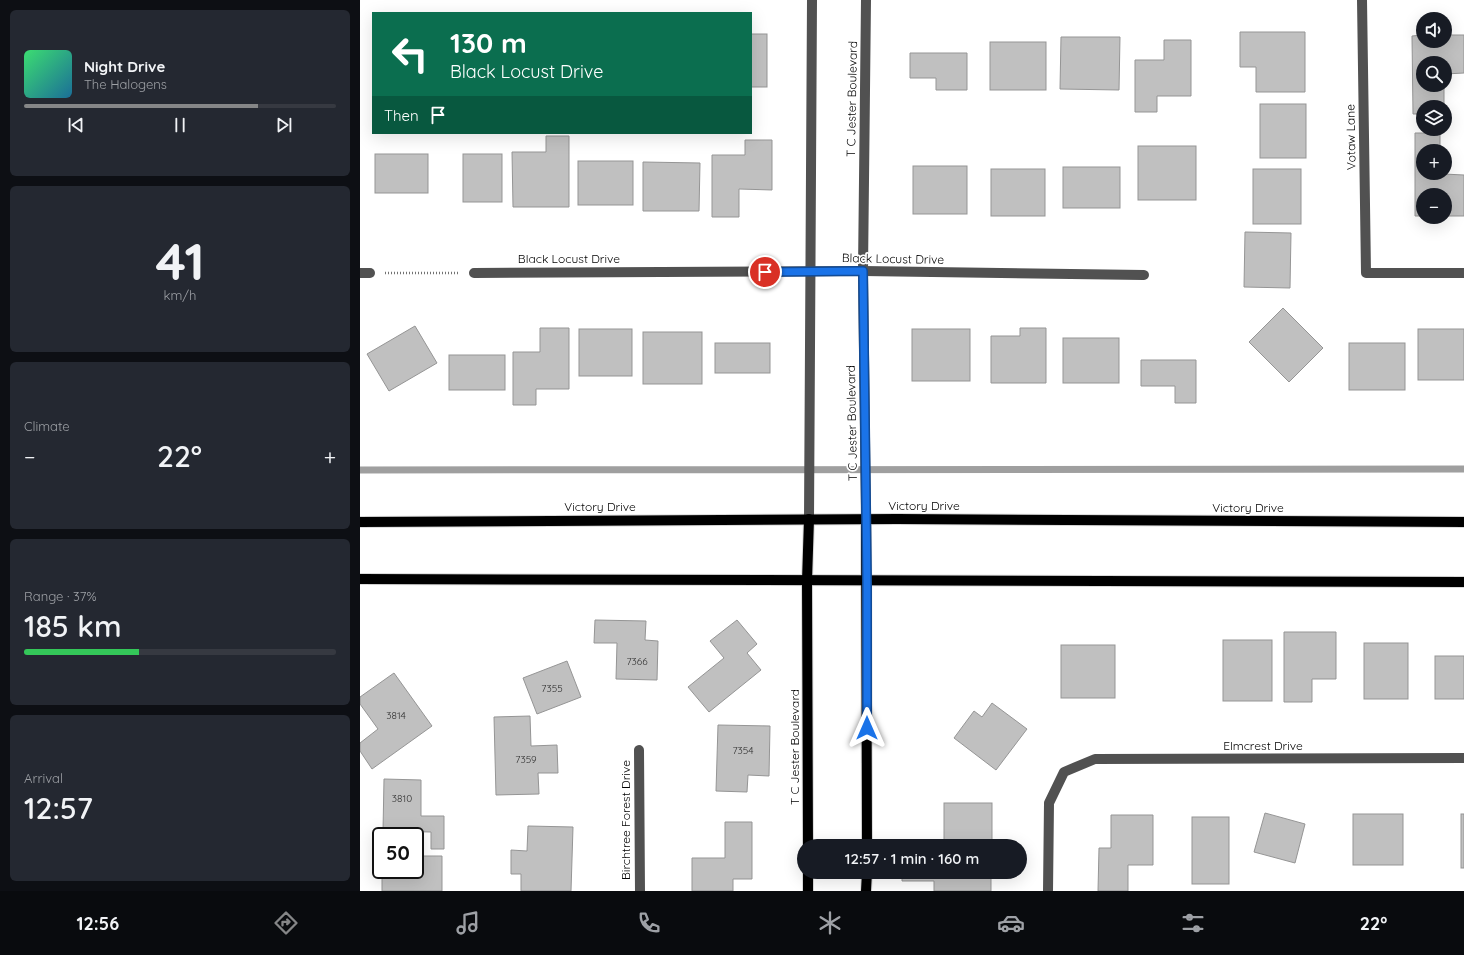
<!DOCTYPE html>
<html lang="en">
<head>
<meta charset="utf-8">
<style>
  :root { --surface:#171b24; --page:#242831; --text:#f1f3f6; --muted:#9ea1a6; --line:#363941; --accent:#858687 }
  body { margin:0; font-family:Quicksand,sans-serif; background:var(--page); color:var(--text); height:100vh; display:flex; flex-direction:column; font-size:15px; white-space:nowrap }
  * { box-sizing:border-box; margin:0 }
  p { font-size:13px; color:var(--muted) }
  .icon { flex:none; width:22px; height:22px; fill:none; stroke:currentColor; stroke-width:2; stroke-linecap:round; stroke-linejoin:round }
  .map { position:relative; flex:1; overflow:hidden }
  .panel { display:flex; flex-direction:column; gap:10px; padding:10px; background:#0d0f14; width:360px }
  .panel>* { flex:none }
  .banner { position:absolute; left:12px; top:12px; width:380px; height:122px; border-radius:0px; box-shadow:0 4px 16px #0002; background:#0b6e4f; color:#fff; overflow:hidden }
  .tools { position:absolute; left:1056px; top:12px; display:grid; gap:8px }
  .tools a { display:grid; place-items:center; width:36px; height:36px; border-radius:50%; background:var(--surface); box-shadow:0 4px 16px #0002; font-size:20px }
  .speed { position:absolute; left:12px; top:827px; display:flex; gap:8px; font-size:20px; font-weight:700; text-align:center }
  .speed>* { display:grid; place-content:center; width:52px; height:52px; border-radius:50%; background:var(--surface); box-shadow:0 4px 16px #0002; line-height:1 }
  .speed .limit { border:2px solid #111; border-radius:6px; background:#fff; color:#111 }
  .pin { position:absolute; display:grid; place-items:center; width:34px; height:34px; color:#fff; margin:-17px; border:2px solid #fff; border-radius:50%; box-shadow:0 1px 4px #0007 }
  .me { position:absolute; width:44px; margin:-22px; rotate:0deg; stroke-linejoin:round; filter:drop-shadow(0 0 3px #0008) }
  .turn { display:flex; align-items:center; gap:14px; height:84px; padding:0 12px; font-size:18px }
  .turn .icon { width:52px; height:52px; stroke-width:2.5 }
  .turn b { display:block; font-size:28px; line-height:34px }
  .then { display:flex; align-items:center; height:38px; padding:0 12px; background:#0003; gap:8px; font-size:15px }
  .big { font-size:30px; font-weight:600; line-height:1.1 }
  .panel .card { flex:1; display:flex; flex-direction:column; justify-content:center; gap:6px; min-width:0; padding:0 14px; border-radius:6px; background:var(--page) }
  .panel .dial { align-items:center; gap:0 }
  .dial b { font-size:52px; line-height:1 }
  .song { display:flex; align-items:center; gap:12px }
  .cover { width:48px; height:48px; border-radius:6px; background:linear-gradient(135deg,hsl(140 70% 55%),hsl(200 70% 35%)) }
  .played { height:4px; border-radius:2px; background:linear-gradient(90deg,var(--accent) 75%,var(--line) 75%) }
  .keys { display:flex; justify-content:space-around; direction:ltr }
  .heat { display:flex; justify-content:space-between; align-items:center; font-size:22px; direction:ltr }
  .charge { height:6px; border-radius:3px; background:linear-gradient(90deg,#34c759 37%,var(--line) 0) }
  .trip { position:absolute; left:437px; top:839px; width:230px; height:40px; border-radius:20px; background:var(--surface); box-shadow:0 4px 16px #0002; font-weight:600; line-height:40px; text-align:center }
  .dock { display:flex; height:64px; justify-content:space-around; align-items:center; background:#090b0e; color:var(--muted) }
  .dock .icon { width:28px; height:28px }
  .dock .selected { color:var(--accent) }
  .dock b { font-size:18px; color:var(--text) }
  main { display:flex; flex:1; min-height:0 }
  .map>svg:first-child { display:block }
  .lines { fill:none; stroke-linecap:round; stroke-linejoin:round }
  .stream { stroke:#9f9f9f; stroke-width:7 }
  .building { fill:#c0c0c0; stroke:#959595 }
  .major-casing { stroke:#dbdbdb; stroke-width:12 }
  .path { stroke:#737373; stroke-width:2.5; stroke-dasharray:1 2; stroke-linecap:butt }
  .minor { stroke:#515151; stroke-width:10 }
  .major { stroke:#000; stroke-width:10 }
  .route-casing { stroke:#114b97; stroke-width:10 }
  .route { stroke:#1a73e8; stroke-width:7 }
  .labels { text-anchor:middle; stroke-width:3.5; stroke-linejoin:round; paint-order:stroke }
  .number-label { font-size:10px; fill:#303030 }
  .street-label { font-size:12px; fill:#000; stroke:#fff }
</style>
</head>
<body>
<main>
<section class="panel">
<div class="card">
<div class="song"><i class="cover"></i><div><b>Night Drive</b><p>The Halogens</p></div></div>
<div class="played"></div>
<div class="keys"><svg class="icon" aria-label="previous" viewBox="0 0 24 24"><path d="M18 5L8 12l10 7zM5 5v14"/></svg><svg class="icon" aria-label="pause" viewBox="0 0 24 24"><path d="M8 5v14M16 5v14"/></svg><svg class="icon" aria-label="next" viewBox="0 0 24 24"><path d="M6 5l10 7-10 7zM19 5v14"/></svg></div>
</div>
<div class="card dial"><b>41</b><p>km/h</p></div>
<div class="card"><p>Climate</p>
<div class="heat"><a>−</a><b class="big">22°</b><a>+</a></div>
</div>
<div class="card"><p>Range · 37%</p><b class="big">185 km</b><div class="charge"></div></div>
<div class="card"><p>Arrival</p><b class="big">12:57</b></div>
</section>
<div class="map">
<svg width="1104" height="891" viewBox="0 0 1104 891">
  <rect width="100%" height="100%" fill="#fff"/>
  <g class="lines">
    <!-- stream -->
    <path class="stream" d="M 0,470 L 1104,469"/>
  </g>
  <!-- building -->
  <g class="building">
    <path d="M 880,32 L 945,32 L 945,92 L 896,92 L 896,67 L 880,67 Z"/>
    <rect x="391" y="34" width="16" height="53"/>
    <path d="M 1063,35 L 1063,41 L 1085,41 L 1085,35 L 1104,35 L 1104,73 L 1085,74 L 1085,63 L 1063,63 L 1063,85 L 1084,85 L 1084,107 L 1063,107 L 1063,114 L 1053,114 L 1052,36 Z"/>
    <path d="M 701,37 L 760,37 L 759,90 L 700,89 Z"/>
    <path d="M 804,40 L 831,40 L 831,96 L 797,96 L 797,112 L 775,112 L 775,60 L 804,60 Z"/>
    <rect x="630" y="42" width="56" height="48"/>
    <path d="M 550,53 L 607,53 L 607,90 L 576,90 L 576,78 L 550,78 Z"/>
    <rect x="900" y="104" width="46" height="54"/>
    <path d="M 1055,133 L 1080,133 L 1080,151 L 1063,151 L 1063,173 L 1104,175 L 1104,216 L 1085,216 L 1085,195 L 1063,195 L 1063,216 L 1055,216 Z"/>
    <path d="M 186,136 L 209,136 L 209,207 L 153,207 L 152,152 L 186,152 Z"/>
    <path d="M 385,140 L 412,140 L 412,190 L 379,189 L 379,217 L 352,217 L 352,155 L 385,155 Z"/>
    <rect x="778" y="146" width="58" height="54"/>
    <rect x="15" y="154" width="53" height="39"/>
    <rect x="103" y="154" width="39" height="48"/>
    <rect x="218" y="161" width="55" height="44"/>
    <path d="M 283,162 L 340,163 L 339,211 L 283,211 Z"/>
    <rect x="553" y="166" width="54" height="48"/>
    <rect x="703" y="167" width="57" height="41"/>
    <rect x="631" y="169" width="54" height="47"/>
    <rect x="893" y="169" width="48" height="55"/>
    <path d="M 885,232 L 931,233 L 930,288 L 884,287 Z"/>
    <path d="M 923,308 L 963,348 L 929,382 L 889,342 Z"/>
    <path d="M 55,326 L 77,363 L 29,391 L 7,354 Z"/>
    <path d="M 180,328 L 209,328 L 209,389 L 176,389 L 176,405 L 153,405 L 153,352 L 180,352 Z"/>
    <path d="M 660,328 L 686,328 L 686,383 L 631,383 L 631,336 L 660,336 Z"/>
    <rect x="219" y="329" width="53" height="47"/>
    <rect x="552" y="329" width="58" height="52"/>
    <rect x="1058" y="329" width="46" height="51"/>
    <rect x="283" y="332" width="59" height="52"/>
    <rect x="703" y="338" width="56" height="45"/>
    <rect x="355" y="343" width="55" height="30"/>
    <rect x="989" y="343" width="56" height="47"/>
    <rect x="89" y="355" width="56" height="35"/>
    <path d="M 781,360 L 836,360 L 836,403 L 815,403 L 815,386 L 781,386 Z"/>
    <path d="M 235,620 L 286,621 L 285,640 L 298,641 L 297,680 L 256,679 L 257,643 L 234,643 Z"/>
    <path d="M 377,620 L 397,644 L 387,653 L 401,670 L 349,712 L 328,687 L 364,658 L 350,641 Z"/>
    <path d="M 924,632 L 976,632 L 976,679 L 952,679 L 952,702 L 924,702 Z"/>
    <rect x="863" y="640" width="49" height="61"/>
    <rect x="1004" y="643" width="44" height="56"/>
    <rect x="701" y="645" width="54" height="53"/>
    <rect x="1075" y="656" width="29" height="43"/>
    <path d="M 207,661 L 221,697 L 177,714 L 163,678 Z"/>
    <path d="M 34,673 L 72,726 L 12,769 L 0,751 L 0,743 L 18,729 L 0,704 L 0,697 Z"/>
    <path d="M 632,703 L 667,729 L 636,770 L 594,738 L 614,711 L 622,717 Z"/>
    <path d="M 170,716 L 171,746 L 197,745 L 198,773 L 178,773 L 179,794 L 136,795 L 134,717 Z"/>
    <path d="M 358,725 L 410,726 L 409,776 L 388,775 L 387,792 L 356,791 Z"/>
    <path d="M 24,779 L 61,780 L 61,816 L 84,816 L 84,849 L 71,849 L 71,832 L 23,831 Z"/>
    <rect x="584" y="803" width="48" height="43"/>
    <path d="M 905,813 L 945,824 L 935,863 L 894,852 Z"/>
    <rect x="993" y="814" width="50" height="51"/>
    <rect x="1101" y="814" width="3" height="54"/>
    <path d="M 751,815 L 793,815 L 793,865 L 768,865 L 768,891 L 738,891 L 739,848 L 751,848 Z"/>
    <rect x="832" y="817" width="37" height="67"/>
    <path d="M 365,822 L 392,822 L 392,879 L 373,879 L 373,891 L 332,891 L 332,858 L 365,858 Z"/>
    <path d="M 168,826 L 213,827 L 211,891 L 161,891 L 161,874 L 151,874 L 151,850 L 167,851 Z"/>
    <path d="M 55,856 L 82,856 L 82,891 L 22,891 L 22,870 L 55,870 Z"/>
    <path d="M 542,872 L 564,872 L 564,878 L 631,878 L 631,891 L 574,891 L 574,881 L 542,881 Z"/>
  </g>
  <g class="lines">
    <!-- major casing -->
    <g class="major-casing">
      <g id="major">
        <path d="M 506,519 L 507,846"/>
        <path d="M 0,522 L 537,519 L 1104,522"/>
        <path d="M 0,579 L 1104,582"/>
        <path d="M 448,846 L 447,581 L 449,519"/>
        <path d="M 448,872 L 448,891"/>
        <path d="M 506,891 L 507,872"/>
      </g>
    </g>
    <!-- path -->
    <path class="path" d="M 25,273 L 98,273"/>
    <!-- minor -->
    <g class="minor">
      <path d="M 506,0 L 503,271 L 506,519"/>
      <path d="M 1002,0 L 1006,273 L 1104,273"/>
      <path d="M 0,273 L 10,273"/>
      <path d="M 114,273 L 503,271 L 784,275"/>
      <path d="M 449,519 L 452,0"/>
      <path d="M 279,750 L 280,891"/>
      <path d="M 688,891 L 689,803 L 704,772 L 735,759 L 1104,758"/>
    </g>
    <!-- major -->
    <use href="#major" class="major"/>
  </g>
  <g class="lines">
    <!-- route casing -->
    <g class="route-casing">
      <path id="route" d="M 405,272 L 503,271 L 507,582 L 507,728"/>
    </g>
    <!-- route -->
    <use href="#route" class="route"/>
  </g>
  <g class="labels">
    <!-- number labels -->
    <g class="number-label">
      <text x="277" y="665">7366</text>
      <text x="192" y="692">7355</text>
      <text x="36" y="719">3814</text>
      <text x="383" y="754">7354</text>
      <text x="166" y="763">7359</text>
      <text x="42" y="802">3810</text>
    </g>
    <!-- street labels -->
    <g class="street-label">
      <text transform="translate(492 99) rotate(-89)" y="4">T C Jester Boulevard</text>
      <text transform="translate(991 137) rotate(-91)" y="4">Votaw Lane</text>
      <text x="209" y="263">Black Locust Drive</text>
      <text transform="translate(533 259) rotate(1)" y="4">Black Locust Drive</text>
      <text transform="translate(492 423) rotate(-91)" y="4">T C Jester Boulevard</text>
      <text x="564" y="510">Victory Drive</text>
      <text x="240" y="511">Victory Drive</text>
      <text x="888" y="512">Victory Drive</text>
      <text x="903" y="750">Elmcrest Drive</text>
      <text transform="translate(435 747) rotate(-90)" y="4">T C Jester Boulevard</text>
      <text transform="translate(266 820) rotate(-90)" y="4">Birchtree Forest Drive</text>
    </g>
  </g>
</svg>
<div class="tools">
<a><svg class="icon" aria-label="sound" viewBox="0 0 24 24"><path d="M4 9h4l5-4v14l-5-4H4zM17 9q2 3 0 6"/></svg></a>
<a><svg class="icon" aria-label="search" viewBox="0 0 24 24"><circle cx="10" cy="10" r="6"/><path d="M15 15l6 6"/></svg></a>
<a><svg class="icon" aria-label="layers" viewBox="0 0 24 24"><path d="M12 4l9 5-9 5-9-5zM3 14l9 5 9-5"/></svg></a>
<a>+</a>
<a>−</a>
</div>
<div class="speed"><div class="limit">50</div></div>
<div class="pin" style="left:405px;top:272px;background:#d93025"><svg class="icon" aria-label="arrive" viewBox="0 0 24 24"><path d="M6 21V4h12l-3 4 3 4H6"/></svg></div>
<svg class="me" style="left:507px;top:728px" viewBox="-20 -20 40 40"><path d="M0-17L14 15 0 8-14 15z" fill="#1a73e8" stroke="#fff" stroke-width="4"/></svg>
<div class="trip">12:57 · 1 min · 160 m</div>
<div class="banner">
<div class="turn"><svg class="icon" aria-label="left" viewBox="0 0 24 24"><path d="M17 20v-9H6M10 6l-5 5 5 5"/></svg><div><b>130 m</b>Black Locust Drive</div></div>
<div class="then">Then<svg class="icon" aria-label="arrive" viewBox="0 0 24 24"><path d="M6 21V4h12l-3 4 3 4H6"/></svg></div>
</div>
</div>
</main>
<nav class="dock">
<b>12:56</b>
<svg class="icon selected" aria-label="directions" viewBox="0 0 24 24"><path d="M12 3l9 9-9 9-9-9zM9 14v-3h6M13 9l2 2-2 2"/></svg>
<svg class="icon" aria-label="music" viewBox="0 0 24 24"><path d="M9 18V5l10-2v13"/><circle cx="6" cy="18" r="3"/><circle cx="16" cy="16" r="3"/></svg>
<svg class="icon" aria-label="phone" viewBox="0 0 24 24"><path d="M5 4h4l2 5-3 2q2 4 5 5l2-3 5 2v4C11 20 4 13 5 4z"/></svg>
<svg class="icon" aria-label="climate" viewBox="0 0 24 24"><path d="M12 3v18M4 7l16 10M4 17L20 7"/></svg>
<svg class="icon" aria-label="car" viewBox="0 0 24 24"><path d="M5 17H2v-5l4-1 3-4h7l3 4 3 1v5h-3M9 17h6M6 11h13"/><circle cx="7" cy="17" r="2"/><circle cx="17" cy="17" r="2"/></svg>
<svg class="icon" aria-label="filters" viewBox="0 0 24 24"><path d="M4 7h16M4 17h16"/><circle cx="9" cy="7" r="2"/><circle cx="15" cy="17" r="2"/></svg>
<b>22°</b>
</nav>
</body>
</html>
